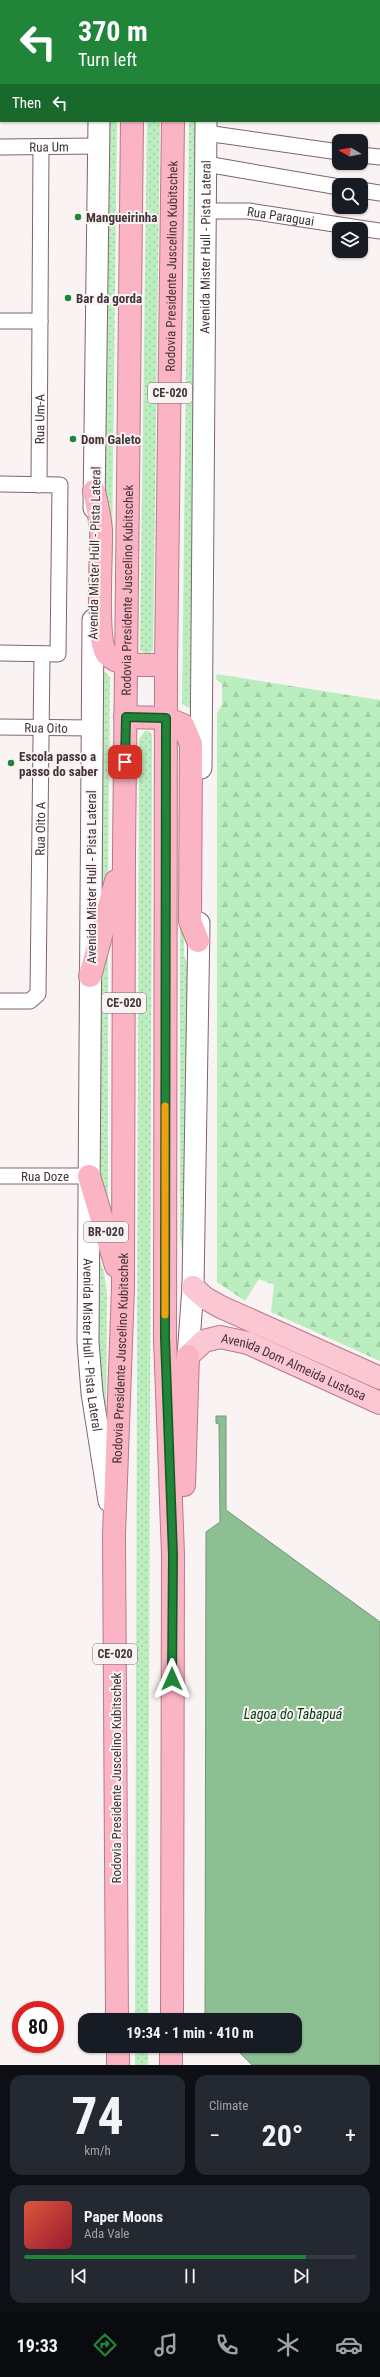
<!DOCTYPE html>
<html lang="en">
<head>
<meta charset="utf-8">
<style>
  :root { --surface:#171b24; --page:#242831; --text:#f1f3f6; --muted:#9ea1a6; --line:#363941; --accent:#208439 }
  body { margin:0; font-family:"Roboto Condensed",sans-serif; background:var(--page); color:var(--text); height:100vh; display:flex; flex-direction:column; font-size:15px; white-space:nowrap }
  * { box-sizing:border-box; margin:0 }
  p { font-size:13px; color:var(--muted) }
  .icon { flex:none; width:22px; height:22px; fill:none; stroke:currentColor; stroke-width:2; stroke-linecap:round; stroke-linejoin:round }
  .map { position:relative; height:2065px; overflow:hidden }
  .drawer { display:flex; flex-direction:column; gap:10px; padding:10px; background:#0d0f14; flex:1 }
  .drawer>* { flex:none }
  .guide { position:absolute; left:0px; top:0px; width:380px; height:122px; box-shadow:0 1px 3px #0004; background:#208439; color:#fff; overflow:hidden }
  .needle { width:26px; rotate:279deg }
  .controls { position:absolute; left:332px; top:134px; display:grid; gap:8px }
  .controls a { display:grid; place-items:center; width:36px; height:36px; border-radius:8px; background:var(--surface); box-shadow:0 1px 3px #0004; font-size:20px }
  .speed { position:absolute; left:12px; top:2001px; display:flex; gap:8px; font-size:20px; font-weight:700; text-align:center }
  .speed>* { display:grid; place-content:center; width:52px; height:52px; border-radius:50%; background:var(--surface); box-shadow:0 1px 3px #0004; line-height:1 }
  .speed .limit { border:6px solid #d22; background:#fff; color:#111 }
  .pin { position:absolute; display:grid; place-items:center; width:34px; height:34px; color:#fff; margin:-17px; border-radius:8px; box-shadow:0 2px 6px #0006 }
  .me { position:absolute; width:44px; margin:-22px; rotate:0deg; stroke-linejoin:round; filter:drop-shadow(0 0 3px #0008) }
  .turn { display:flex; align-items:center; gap:14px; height:84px; padding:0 12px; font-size:18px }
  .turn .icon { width:52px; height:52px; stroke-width:2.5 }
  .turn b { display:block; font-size:28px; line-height:34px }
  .then { display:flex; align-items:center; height:38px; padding:0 12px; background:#0003; gap:8px; font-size:15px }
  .big { font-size:30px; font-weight:700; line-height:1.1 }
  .drawer .widget { flex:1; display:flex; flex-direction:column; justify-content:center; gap:6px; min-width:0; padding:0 14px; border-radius:12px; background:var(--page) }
  .drawer .dial { align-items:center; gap:0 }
  .dial b { font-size:52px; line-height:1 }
  .song { display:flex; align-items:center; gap:12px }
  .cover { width:48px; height:48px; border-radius:6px; background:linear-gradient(135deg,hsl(10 70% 55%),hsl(350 70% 35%)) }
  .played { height:4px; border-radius:2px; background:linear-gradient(90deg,var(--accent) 85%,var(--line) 85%) }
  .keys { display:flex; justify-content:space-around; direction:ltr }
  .heat { display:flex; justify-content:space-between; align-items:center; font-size:22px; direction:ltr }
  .drawer .tiles { flex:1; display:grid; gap:10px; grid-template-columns:1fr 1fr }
  .widget:last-child { grid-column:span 2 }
  .trip { position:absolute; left:78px; top:2013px; width:224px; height:40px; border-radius:12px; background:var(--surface); box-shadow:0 1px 3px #0004; font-weight:700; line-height:40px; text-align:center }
  .menu { display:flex; height:64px; justify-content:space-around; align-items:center; background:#090b0e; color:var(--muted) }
  .menu .icon { width:28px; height:28px }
  .menu .current { color:var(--accent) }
  .menu b { font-size:18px; color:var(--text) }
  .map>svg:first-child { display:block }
  .grass { fill:url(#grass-dots) }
  .forest { fill:url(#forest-firs) }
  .water { fill:#8cbf91; stroke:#769576 }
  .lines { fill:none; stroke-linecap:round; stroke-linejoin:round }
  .minor-casing { stroke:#81646a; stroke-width:17 }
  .secondary-casing { stroke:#81646a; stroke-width:23 }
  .primary-casing { stroke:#b87a89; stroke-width:24 }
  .trunk-casing { stroke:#b87a89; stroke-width:24 }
  .minor { stroke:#fff; stroke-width:15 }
  .secondary { stroke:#fff; stroke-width:21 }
  .primary { stroke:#fbc7d3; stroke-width:22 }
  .trunk { stroke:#fab4c4; stroke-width:22 }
  .route-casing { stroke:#155625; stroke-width:10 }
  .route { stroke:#208439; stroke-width:7 }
  .slow { stroke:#f59e0b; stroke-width:7 }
  .poi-dot { fill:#208439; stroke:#faf3f4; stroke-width:1.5 }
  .labels { text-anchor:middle; stroke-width:4; stroke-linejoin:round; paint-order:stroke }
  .shield { fill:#faf3f4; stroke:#786d6f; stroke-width:1 }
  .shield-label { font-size:12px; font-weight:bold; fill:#413336 }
  .street-label { font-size:13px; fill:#413336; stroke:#faf3f4 }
  .poi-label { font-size:13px; font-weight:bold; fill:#413336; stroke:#faf3f4; text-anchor:start }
  .water-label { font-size:14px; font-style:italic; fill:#003a0f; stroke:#faf3f4 }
</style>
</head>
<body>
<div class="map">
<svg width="380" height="2065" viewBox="0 0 380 2065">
  <defs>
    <pattern id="grass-dots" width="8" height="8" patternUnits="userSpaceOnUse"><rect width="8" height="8" fill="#bbeebf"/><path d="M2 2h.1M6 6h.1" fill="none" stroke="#a2cda5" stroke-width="1.8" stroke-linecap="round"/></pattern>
    <pattern id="forest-firs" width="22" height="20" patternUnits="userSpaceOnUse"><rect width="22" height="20" fill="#bbeebf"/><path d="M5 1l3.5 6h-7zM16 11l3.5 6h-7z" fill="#a2cda5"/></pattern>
  </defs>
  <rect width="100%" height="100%" fill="#faf3f4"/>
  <!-- grass -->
  <g class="grass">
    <path d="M 108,121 L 117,121 L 111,639 L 102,506 Z"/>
    <path d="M 147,121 L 160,121 L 153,650 L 149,654 L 140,651 Z"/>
    <path d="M 189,121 L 198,121 L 190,708 L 182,704 Z"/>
    <path d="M 101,668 L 110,677 L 108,885 L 100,912 Z"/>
    <path d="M 145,731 L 149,731 L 152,735 L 152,759 L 148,2020 L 135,2020 L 139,749 L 139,739 Z"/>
    <path d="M 180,745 L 184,750 L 184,955 L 189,970 L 184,1263 L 180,1236 Z"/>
    <path d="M 108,941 L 108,1204 L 99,1184 L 99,970 Z"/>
    <path d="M 99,1258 L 104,1272 L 107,1294 L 106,1413 L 97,1379 Z"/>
    <rect x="135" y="2046" width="13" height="19"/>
  </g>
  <!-- forest -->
  <path class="forest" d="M 217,674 L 380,700 L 380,1361 L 271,1312 L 274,1285 L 259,1279 L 245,1301 L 217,1282 L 217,713 L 222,705 L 222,684 L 216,679 Z"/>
  <!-- water -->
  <path class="water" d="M 216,1416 L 226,1416 L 226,1510 L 380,1622 L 380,2065 L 252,2065 L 233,2046 L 295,2046 L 295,2020 L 206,2020 L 205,2018 L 206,1532 L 220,1522 L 219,1424 L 216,1423 Z"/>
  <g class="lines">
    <!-- minor casing -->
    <g class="minor-casing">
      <g id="minor">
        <path d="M 206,133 L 339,152"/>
        <path id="s1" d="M 0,147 L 98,146"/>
        <path d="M 361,155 L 380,157"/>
        <path d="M 206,164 L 339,187"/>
        <path d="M 361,190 L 380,193"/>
        <path id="s2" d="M 205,211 L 249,211 L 380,231"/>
        <path d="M 0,321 L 40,321"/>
        <path d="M 0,484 L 60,485 L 58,654 L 0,653"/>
        <path id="s3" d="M 39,485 L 41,147"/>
        <path id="s4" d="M 0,727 L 92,728"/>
        <path id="s5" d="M 0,1001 L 30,1001 L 38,994 L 42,654"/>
        <path id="s6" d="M 0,1176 L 89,1176"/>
      </g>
    </g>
    <!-- secondary casing -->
    <g class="secondary-casing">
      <g id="secondary">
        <path d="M 100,1 L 100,0"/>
        <path d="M 208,1 L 208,0"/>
        <path d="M 94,508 L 99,121"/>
        <path id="s7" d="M 93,620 L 88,1342 L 92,1393 L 109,1501"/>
        <path id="s8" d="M 201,768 L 206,121"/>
        <path d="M 188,1356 L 193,1287 L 199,923"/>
      </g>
    </g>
    <!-- primary casing -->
    <g class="primary-casing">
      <g id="primary">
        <path d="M 193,1287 L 205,1298 L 221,1307 L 380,1378"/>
        <path id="s9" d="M 188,1356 L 204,1341 L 220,1337 L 248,1343 L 380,1403"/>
      </g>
    </g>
    <!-- trunk casing -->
    <g class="trunk-casing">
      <g id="trunk">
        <path d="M 134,1 L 134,0"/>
        <path d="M 175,1 L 175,0"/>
        <path d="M 94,491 C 97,504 100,517 101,530 C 102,552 95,641 107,654 C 121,669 148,664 166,665"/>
        <path d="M 125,717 L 166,718 L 183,725 L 191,744 L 190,921 L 198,941"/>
        <path d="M 90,976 L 116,881"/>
        <path d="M 89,1176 L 116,1266"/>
        <path d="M 184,1485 L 188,1356"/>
        <path id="s10" d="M 117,2020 L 114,1535 L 123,1288 L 124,851 L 132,121"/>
        <path id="s11" d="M 172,2020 L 173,1555 L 165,1338 L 166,665 L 173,121"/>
        <path d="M 118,2046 L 118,2065"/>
        <path d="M 171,2065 L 171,2046"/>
      </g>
    </g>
    <!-- minor -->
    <use href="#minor" class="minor"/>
    <!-- secondary -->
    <use href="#secondary" class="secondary"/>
    <!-- primary -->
    <use href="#primary" class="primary"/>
    <!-- trunk -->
    <use href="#trunk" class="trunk"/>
  </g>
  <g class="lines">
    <!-- route casing -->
    <g class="route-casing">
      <path id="route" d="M 125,762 L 126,717 L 166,718 L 165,1338 L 173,1555 L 172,1679"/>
    </g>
    <!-- route -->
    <use href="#route" class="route"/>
    <!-- slow -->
    <path class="slow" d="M 165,1315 L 165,1106"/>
  </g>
  <!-- markers -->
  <g class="poi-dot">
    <circle cx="78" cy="217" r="4"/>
    <circle cx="68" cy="298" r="4"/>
    <circle cx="73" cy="439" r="4"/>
    <circle cx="11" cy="763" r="4"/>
  </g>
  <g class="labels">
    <!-- shield labels -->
    <g class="shield">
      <rect x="148" y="383" width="44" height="20" rx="3"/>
      <rect x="102" y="993" width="44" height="20" rx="3"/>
      <rect x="84" y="1222" width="44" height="20" rx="3"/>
      <rect x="93" y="1644" width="44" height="20" rx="3"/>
    </g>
    <g class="shield-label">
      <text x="170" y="397">CE-020</text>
      <text x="124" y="1007">CE-020</text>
      <text x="106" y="1236">BR-020</text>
      <text x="115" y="1658">CE-020</text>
    </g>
    <!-- street labels -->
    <g class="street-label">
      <text dy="5" stroke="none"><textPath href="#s1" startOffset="49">Rua Um</textPath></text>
      <text dy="5" stroke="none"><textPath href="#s2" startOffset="76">Rua Paraguai</textPath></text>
      <text dy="5" stroke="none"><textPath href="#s8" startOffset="521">Avenida Mister Hull - Pista Lateral</textPath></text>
      <text dy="5" stroke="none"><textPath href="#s11" startOffset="1754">Rodovia Presidente Juscelino Kubitschek</textPath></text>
      <text dy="5" stroke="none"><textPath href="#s3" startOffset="66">Rua Um-A</textPath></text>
      <text transform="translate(94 553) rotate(-89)" y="5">Avenida Mister Hull - Pista Lateral</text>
      <text dy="5" stroke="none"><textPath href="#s10" startOffset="1430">Rodovia Presidente Juscelino Kubitschek</textPath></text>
      <text dy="5" stroke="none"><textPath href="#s4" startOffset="46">Rua Oito</textPath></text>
      <text dy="5" stroke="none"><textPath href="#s5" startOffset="206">Rua Oito A</textPath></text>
      <text transform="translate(91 877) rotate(-90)" y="5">Avenida Mister Hull - Pista Lateral</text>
      <text dy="5" stroke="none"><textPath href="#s6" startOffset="45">Rua Doze</textPath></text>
      <text dy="5" stroke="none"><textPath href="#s7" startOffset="725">Avenida Mister Hull - Pista Lateral</textPath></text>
      <text dy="5" stroke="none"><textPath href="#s10" startOffset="662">Rodovia Presidente Juscelino Kubitschek</textPath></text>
      <text dy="5" stroke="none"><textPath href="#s9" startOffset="118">Avenida Dom Almeida Lustosa</textPath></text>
      <text transform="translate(116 1778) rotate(-90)" y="5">Rodovia Presidente Juscelino Kubitschek</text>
    </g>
    <!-- poi labels -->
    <g class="poi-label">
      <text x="86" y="222">Mangueirinha</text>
      <text x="76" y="303">Bar da gorda</text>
      <text x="81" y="444">Dom Galeto</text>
      <text x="19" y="761">Escola passo a<tspan x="19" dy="15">passo do saber</tspan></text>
    </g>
    <!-- water labels -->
    <g class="water-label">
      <text x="293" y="1719">Lagoa do Tabapuá</text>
    </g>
  </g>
</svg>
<div class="controls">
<a><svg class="needle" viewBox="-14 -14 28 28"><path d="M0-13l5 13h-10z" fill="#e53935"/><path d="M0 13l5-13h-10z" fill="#9ea1a6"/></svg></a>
<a><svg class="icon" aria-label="search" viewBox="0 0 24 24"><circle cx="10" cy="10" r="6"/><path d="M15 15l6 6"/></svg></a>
<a><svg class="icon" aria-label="layers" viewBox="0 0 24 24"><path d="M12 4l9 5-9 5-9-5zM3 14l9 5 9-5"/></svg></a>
</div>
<div class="speed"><div class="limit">80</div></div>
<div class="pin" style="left:125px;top:762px;background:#d93025"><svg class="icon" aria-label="arrive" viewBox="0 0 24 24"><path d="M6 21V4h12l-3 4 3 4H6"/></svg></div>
<svg class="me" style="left:172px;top:1679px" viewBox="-20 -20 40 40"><path d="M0-17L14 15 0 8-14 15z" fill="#208439" stroke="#fff" stroke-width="4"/></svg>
<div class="trip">19:34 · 1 min · 410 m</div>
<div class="guide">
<div class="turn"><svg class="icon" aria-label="left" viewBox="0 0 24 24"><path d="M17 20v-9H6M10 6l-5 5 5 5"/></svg><div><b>370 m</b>Turn left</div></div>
<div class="then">Then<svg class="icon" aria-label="left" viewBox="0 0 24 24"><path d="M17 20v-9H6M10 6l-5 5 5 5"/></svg></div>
</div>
</div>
<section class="drawer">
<div class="tiles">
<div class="widget dial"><b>74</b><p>km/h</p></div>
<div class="widget"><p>Climate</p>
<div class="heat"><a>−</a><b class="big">20°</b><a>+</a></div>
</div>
<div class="widget">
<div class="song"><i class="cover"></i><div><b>Paper Moons</b><p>Ada Vale</p></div></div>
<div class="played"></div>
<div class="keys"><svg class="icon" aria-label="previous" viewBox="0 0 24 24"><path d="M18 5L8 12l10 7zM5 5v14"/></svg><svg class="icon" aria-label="pause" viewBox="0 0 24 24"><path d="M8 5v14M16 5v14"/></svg><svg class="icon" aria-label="next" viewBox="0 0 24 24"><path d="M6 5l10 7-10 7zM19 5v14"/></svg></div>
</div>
</div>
</section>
<nav class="menu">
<b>19:33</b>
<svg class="icon current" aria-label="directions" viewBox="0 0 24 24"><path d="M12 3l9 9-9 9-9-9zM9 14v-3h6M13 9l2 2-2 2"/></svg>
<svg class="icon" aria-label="music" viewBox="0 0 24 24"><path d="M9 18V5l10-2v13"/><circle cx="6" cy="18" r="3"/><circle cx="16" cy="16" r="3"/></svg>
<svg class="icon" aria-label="phone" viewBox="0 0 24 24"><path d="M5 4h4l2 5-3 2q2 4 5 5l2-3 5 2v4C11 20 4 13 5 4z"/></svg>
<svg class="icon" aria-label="climate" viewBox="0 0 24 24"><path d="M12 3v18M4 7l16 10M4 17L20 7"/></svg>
<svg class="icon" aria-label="car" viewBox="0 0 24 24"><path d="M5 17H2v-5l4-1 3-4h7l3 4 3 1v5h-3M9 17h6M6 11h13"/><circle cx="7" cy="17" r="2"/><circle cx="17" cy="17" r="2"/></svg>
</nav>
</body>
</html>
